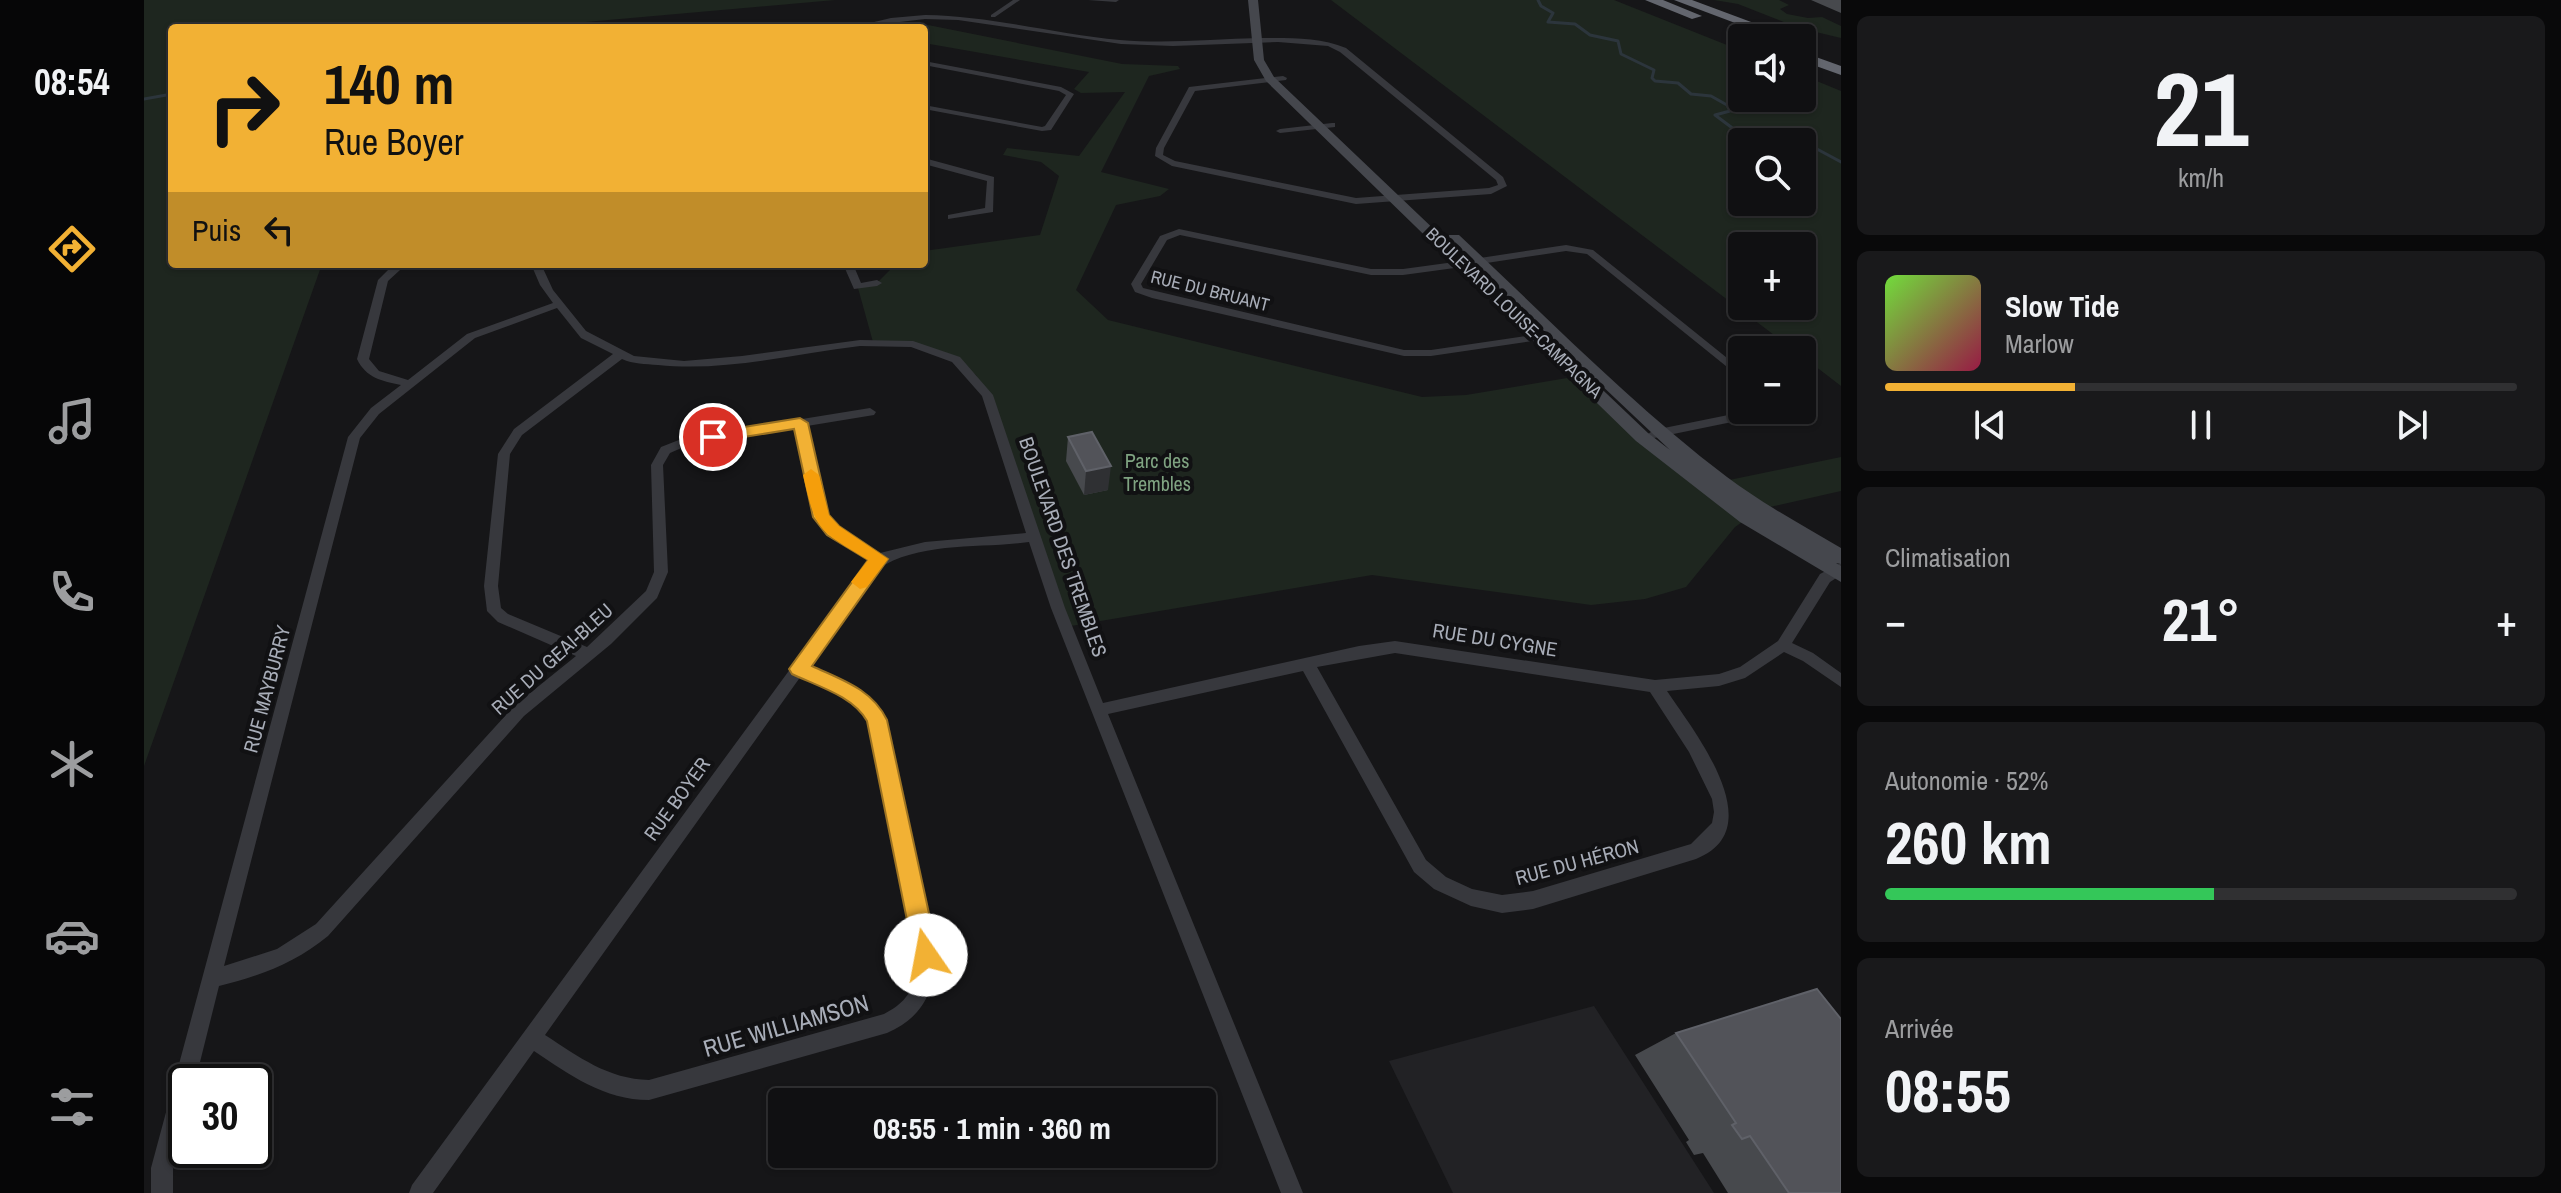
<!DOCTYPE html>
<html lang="fr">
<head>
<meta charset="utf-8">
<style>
  :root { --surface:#101012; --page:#19191b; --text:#f1f3f6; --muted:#9c9d9f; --line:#303032; --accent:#f2b134 }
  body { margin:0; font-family:"Archivo Narrow",sans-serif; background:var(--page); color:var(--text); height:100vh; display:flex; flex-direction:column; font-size:30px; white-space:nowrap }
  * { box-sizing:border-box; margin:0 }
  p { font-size:26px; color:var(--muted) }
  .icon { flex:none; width:44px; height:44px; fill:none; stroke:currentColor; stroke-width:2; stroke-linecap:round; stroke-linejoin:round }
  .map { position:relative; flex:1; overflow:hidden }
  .side { display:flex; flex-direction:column; gap:16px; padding:16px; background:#09090a; width:720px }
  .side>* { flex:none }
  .top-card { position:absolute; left:24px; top:24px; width:760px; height:244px; border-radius:8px; box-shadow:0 2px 6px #0004,0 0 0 2px var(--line); background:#f2b134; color:#111; overflow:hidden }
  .buttons { position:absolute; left:1584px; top:24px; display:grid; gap:16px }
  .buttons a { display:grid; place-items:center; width:88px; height:88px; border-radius:8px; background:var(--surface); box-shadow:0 2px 6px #0004,0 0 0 2px var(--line); font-size:40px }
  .speed { position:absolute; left:24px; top:1064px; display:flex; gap:16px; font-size:40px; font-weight:700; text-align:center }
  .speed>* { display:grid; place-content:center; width:104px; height:104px; border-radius:50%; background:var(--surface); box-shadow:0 2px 6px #0004,0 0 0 2px var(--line); line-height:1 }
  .speed .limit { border:4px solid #111; border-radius:12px; background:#fff; color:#111 }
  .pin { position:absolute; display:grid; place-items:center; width:68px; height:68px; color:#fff; margin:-34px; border:4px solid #fff; border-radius:50%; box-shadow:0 2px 8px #0007 }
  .me { position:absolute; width:88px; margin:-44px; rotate:348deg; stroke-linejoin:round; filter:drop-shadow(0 0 6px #0008) }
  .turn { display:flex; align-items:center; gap:28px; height:168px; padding:0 24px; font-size:36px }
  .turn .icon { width:104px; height:104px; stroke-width:2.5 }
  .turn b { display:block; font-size:56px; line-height:68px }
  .then { display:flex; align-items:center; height:76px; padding:0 24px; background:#0003; gap:16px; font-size:30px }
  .big { font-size:60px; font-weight:700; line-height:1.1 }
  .side .widget { flex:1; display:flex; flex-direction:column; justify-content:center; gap:12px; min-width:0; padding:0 28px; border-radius:12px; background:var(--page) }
  .side .dial { align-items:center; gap:0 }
  .dial b { font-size:104px; line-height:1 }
  .song { display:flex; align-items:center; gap:24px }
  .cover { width:96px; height:96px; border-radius:12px; background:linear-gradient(135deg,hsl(100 70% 55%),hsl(340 70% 35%)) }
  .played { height:8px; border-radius:4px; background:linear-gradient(90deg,var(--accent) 30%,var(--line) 30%) }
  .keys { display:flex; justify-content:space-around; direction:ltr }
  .heat { display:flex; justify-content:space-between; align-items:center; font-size:44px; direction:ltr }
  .charge { height:12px; border-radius:6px; background:linear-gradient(90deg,#34c759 52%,var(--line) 0) }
  .trip { position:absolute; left:624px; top:1088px; width:448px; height:80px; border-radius:8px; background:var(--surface); box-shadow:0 2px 6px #0004,0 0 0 2px var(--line); font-weight:700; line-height:80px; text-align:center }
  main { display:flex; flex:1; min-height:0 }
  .tabs { display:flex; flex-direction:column; width:144px; justify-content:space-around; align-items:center; background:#060607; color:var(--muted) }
  .tabs .icon { width:56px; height:56px }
  .tabs .selected { color:var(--accent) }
  .tabs b { font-size:36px; color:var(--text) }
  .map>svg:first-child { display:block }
  .built { fill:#222225 }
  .green { fill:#1e261f; fill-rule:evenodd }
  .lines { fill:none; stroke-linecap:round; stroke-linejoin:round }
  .stream { stroke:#2c353c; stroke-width:3 }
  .street { fill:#37383d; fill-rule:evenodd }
  .secondary { fill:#45474d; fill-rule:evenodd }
  .highway { fill:#63666e; fill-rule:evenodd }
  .wall { fill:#47494d }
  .shaded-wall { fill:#2f3033 }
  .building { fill:#525359; stroke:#5f6168; stroke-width:2 }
  .route { fill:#f2b134; stroke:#9d7322; stroke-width:2 }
  .slow { fill:#f59e0b }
  .labels { text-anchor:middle; stroke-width:8; stroke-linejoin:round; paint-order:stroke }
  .far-street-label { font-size:18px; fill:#a8adb8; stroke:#111113 }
  .park-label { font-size:20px; fill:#7fa381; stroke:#111113 }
  .street-label { font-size:20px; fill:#a8adb8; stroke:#111113 }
  .near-street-label { font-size:24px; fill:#a8adb8; stroke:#111113 }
</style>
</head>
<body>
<main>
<nav class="tabs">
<b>08:54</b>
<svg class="icon selected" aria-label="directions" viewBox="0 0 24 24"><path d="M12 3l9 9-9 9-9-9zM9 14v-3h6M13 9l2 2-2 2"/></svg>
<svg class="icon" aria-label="music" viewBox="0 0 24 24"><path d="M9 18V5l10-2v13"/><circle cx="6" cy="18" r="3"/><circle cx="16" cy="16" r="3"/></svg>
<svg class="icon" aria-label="phone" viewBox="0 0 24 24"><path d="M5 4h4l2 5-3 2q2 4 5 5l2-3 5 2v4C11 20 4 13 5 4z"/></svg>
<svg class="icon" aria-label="climate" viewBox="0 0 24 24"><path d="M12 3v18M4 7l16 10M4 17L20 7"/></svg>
<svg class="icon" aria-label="car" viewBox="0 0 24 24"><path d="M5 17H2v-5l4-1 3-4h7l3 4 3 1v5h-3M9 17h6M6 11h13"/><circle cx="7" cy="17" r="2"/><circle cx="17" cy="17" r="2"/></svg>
<svg class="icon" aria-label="filters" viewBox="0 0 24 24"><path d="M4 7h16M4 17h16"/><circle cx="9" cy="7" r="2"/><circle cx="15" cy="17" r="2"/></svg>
</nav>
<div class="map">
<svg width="1697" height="1193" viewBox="0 0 1697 1193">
  <rect width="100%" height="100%" fill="#161618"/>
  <!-- built -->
  <path class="built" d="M 1450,1006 L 1570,1193 L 1309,1193 L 1245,1061 Z"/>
  <!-- green -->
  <g class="green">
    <path d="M 0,0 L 691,0 L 374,28 L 28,28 L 28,264 L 178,264 L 0,766 Z"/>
    <path d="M 1187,0 L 1470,0 L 1598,51 L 1598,98 L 1658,98 L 1658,75 L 1697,91 L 1697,386 L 1658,356 L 1658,350 L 1650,350 ZM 1598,142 L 1658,142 L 1658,202 L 1598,202 ZM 1598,246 L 1658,246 L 1658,306 L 1598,306 Z"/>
    <path d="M 1570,0 L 1635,0 L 1645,5 L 1636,9 L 1643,14 L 1664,18 L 1678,17 L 1697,26 L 1697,38 L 1655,28 L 1594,4 Z"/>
    <path d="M 784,25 L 978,64 L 1034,66 L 1036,69 L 1005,76 L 957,172 L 1025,189 L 1016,196 L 972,205 L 932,290 L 964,320 L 1278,397 L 1322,395 L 1435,376 L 1561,485 L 1697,457 L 1697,491 L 1617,509 L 1591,527 L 1542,587 L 1501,599 L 1447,605 L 1228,575 L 921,627 L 832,375 L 787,349 L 729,342 L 714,288 L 733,283 L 752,264 L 780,264 L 780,251 L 896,235 L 915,176 L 897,162 L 859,155 L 863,148 L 935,156 L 981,92 L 937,93 L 930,89 L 945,72 L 780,43 L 780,28 L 767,28 Z"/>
  </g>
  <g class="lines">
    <!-- stream -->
    <g class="stream">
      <path d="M 1394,0 L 1397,6 L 1409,13 L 1404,22 L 1431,24 L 1446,35 L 1474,41 L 1477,54 L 1510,70 L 1508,78 L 1511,81 L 1534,83 L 1547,94 L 1567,96 L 1583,105 L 1586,111 L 1571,115 L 1607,142"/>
      <path d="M 0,99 L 28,94"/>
      <path d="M 1631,142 L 1658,141 L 1697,162"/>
    </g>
    <!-- street -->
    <g class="street">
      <path d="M 869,0 L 876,0 L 851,17 L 847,17 L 847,15 Z"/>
      <path d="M 944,0 L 975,0 L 972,2 Z"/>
      <path d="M 781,15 C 847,16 911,34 976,40 C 1023,44 1070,39 1117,38 C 1145,38 1176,37 1202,48 L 1359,177 L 1363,186 L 1347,194 L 1212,204 L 1028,166 L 1011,156 L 1012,148 L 1045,87 L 1139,76 L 1143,78 L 1142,80 L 1051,91 L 1020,148 L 1019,155 L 1031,161 L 1212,198 L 1345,188 L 1354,185 L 1352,180 L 1196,52 L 1184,46 L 1134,42 L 1029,46 L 977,44 L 814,20 L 781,19 L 705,28 L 747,18 Z"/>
      <path d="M 780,61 L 917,87 L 930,94 L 907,130 L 898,131 L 780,109 L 780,105 L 898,127 L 901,126 L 922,95 L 915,91 L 780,65 Z"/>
      <path d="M 1188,123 L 1191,123 L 1191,127 L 1136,133 L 1132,131 L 1136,129 Z"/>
      <path d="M 780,158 L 850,177 L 849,212 L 804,219 L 804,215 L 841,208 L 843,181 L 780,164 Z"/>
      <path d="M 1035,229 L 1227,269 L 1259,269 L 1318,261 L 1323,264 L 1318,267 L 1259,275 L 1227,275 L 1036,235 L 1023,240 L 997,284 L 999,288 L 1260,350 L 1287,350 L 1395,334 L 1400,337 L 1395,340 L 1287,356 L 1260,356 L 1008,298 L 991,292 L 987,284 L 1016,236 Z"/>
      <path d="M 1422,245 L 1449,250 L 1598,370 L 1598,379 L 1443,254 L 1422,251 L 1336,264 L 1331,261 L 1336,258 Z"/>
      <path d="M 255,264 L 270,264 L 256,270 L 244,281 L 225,359 L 235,371 L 264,380 L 323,334 L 409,303 L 396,285 L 387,264 L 397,264 L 409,290 L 442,331 L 490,356 L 540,361 L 598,356 L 716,340 L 769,341 L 816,357 L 849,395 L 921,608 L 959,703 L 1215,646 L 1251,641 L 1511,680 L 1575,674 L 1596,667 L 1634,641 L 1676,574 L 1697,563 L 1697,575 L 1686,582 L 1648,643 L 1669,653 L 1697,673 L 1697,687 L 1659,661 L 1640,652 L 1601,678 L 1575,686 L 1523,691 C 1549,730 1629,829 1552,859 L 1389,909 L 1358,913 L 1327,906 L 1290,889 L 1270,872 L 1159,671 L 964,714 L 1159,1193 L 1137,1193 L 907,608 L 885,542 C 837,549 776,541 734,569 L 664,666 C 694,679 725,690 741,720 L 791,955 C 791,992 778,1018 743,1033 L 505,1100 C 460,1100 426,1075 390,1051 L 289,1193 L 265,1193 L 268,1185 L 726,560 L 684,533 L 670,517 L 651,428 L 542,446 L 526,453 L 519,465 L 524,572 L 513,598 L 467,644 L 380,716 L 184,936 C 151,963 116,976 75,986 L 51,1082 L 42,1082 L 42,1115 L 29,1168 L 29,1193 L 7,1193 L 7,1168 L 204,437 L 227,408 L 257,385 C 238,381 222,378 213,359 L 234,280 L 248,266 ZM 413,308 L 437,338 L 469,354 L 370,429 L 354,454 L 340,586 L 343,611 L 354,622 L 432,656 L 370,706 L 172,924 L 133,949 L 80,966 L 216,438 L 235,414 L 331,338 ZM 716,346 L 767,347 L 808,362 L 838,396 L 882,533 L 781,542 L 736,553 L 694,527 L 683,515 L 663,426 L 730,415 L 732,412 L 726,408 L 540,438 L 517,447 L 507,465 L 510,572 L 502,591 L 443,647 L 364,614 L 357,608 L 354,586 L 366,454 L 378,435 L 478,359 C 489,364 501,364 514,365 C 581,372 650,354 716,346 ZM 1251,653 L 1506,692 L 1545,752 L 1568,799 L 1570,812 L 1568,823 L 1547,844 L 1389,891 L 1358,895 L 1328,889 L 1302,877 L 1282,860 L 1173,667 ZM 657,676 L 703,699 L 726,722 L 773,955 C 772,985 767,1000 740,1014 L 505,1080 C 464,1079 435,1057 401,1035 Z"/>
      <path d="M 699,264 L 709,264 L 717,283 L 733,280 L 738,283 L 733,286 L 710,289 Z"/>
      <path d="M 1609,410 L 1633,410 L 1627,414 L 1510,438 L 1504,434 L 1510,430 Z"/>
    </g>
    <!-- secondary -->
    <path class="secondary" d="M 1104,0 L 1114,0 L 1120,60 L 1130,77 L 1504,433 L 1526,450 L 1305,241 L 1305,235 L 1315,235 C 1403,317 1487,404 1583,477 C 1619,504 1658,525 1697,548 L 1697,564 L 1692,563 L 1697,566 L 1697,582 L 1596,522 L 1492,441 L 1122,81 L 1110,60 Z"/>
    <!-- highway -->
    <g class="highway">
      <path d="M 1501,0 L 1519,0 L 1558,16 L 1548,19 Z"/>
      <path d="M 1530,0 L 1548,0 L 1650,38 L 1631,38 Z"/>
      <path d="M 1658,52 L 1697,66 L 1697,75 L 1658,61 Z"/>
    </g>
  </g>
  <!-- wall -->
  <g class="wall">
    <path d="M 1667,0 L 1697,0 L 1697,13 Z"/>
    <path d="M 924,437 L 964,490 L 940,495 L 922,461 Z"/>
    <path d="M 1532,1033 L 1697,1193 L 1584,1193 L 1559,1153 L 1550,1155 L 1542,1142 L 1545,1140 L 1491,1055 Z"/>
  </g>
  <!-- shaded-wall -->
  <path class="shaded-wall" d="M 967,466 L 964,490 L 940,495 L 942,471 Z"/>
  <!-- building -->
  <g class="building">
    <path d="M 948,432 L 967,466 L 942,471 L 924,437 Z"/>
    <path d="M 1673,989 L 1697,1019 L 1697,1193 L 1645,1193 L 1606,1136 L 1598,1139 L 1588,1125 L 1592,1123 L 1532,1033 Z"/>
  </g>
  <!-- route -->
  <path class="route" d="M 656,418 L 664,423 L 685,515 L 695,526 L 744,559 L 668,666 C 698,680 728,689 743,720 L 794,955 L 791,964 L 782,967 L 774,964 L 770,955 L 723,721 C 709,696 673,686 648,674 L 645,669 L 724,560 L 683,535 L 669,517 L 650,429 L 569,442 L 562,437 L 569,432 Z"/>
  <!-- slow -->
  <path class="slow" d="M 667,469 L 675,475 L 685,515 L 695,526 L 744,559 L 723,587 L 716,589 L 707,582 L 724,560 C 675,530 672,533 659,475 Z"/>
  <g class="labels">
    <!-- far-street labels -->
    <g class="far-street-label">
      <text transform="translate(1066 291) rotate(14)" y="6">RUE DU BRUANT</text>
      <text transform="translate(1370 313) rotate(44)" y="6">BOULEVARD LOUISE-CAMPAGNA</text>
    </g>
    <!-- park labels -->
    <g class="park-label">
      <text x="1013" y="468">Parc des<tspan x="1013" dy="23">Trembles</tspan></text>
    </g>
    <!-- street labels -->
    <g class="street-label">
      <text transform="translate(919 547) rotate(71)" y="7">BOULEVARD DES TREMBLES</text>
      <text transform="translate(1351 640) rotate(9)" y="7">RUE DU CYGNE</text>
      <text transform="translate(408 659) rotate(-42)" y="7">RUE DU GEAI-BLEU</text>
      <text transform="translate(123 689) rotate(-75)" y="7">RUE MAYBURRY</text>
      <text transform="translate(533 799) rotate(-54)" y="7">RUE BOYER</text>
      <text transform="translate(1433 862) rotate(-15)" y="7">RUE DU HÉRON</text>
    </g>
    <!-- near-street labels -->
    <g class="near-street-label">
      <text transform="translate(642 1026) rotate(-16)" y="8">RUE WILLIAMSON</text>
    </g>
  </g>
</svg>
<div class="buttons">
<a><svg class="icon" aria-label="sound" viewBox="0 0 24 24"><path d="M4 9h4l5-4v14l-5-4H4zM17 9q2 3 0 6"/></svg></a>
<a><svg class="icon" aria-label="search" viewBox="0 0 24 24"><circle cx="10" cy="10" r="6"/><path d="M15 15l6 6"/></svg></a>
<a>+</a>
<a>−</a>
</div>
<div class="speed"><div class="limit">30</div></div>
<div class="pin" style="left:569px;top:437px;background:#d93025"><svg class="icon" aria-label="arrive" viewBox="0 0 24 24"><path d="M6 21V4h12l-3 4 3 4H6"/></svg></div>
<svg class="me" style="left:782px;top:955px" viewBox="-20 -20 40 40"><circle r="19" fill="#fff"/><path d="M0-13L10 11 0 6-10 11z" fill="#f2b134"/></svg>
<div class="trip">08:55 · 1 min · 360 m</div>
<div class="top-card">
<div class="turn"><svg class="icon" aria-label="right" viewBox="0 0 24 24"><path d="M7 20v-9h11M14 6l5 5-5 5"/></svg><div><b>140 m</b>Rue Boyer</div></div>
<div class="then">Puis<svg class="icon" aria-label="left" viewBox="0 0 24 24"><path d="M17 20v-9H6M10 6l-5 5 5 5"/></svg></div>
</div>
</div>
<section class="side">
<div class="widget dial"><b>21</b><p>km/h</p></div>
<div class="widget">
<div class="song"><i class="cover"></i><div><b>Slow Tide</b><p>Marlow</p></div></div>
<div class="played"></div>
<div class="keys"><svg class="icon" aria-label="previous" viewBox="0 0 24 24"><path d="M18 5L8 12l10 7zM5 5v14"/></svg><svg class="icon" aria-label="pause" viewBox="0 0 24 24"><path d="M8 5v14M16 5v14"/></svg><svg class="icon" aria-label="next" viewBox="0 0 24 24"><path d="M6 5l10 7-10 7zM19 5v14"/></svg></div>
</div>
<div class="widget"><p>Climatisation</p>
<div class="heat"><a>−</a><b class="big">21°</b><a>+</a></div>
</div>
<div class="widget"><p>Autonomie · 52%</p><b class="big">260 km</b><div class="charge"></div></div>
<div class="widget"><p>Arrivée</p><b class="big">08:55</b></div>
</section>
</main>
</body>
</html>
